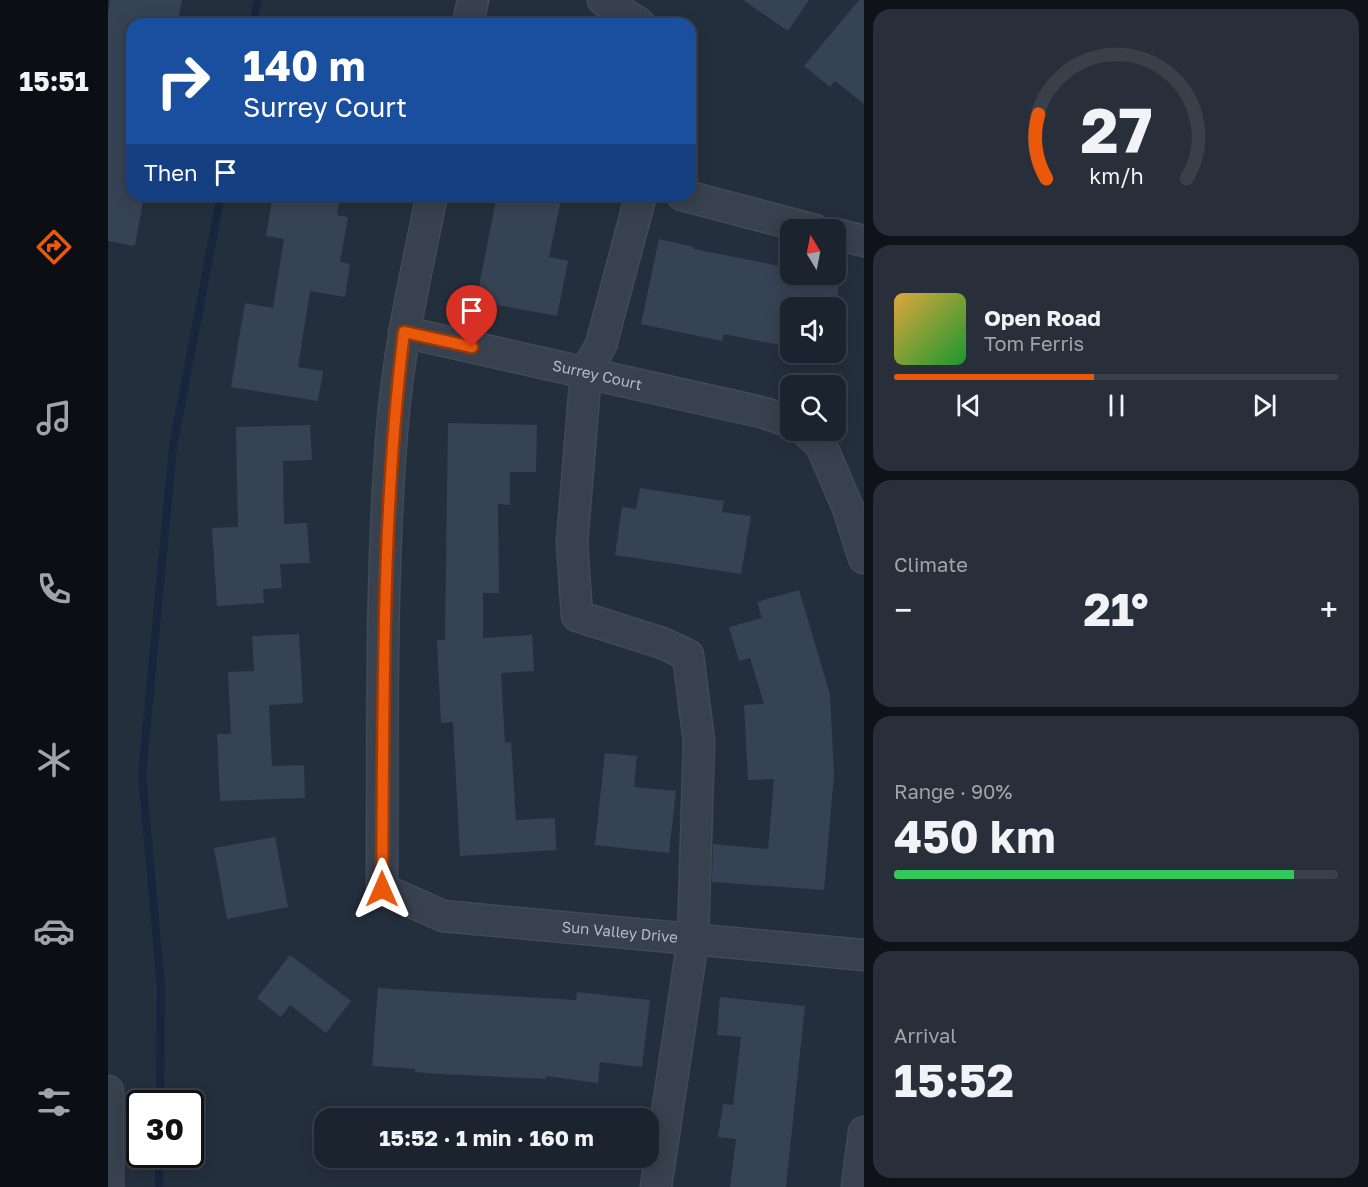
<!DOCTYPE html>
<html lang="en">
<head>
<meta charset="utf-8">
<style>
  :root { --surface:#1b232e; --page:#282f3a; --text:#f1f3f6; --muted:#a0a4aa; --line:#39404a; --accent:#ea580c }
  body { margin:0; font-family:"Golos Text",sans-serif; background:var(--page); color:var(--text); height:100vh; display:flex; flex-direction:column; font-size:22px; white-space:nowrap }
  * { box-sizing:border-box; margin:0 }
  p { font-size:20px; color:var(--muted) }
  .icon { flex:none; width:33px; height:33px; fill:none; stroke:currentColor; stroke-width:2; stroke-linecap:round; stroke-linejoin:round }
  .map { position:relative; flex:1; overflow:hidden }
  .details { display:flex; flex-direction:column; gap:9px; padding:9px; background:#0f1319; width:504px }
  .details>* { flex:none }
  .hud { position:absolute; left:18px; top:18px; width:570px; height:183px; border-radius:18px; box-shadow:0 3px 15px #0003,0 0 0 2px var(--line); background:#1a4fa0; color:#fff; overflow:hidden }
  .needle { width:39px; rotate:350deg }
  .controls { position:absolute; left:672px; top:219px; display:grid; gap:12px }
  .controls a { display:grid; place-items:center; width:66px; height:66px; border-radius:12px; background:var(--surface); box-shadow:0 3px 15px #0003,0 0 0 2px var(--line); font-size:30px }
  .speed { position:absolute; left:18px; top:1090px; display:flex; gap:12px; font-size:30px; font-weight:700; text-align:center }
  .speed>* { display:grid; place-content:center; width:78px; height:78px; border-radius:50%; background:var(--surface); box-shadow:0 3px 15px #0003,0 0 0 2px var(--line); line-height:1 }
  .speed .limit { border:3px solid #111; border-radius:9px; background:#fff; color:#111 }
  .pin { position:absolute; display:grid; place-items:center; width:51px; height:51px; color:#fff; margin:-62px -26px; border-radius:50% 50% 50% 0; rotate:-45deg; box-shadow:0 0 6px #0007 }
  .pin .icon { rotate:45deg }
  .me { position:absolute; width:66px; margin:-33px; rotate:0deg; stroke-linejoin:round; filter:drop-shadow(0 0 4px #0008) }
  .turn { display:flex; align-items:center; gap:21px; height:126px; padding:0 18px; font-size:27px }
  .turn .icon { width:78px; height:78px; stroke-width:2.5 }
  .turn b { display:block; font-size:42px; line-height:51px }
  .then { display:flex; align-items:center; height:57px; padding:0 18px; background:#0003; gap:12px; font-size:22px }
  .big { font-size:45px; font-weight:700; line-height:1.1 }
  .details .tile { flex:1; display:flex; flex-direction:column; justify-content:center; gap:9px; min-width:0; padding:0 21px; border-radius:18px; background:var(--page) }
  .details .dial { align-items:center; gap:0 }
  .dial svg { height:156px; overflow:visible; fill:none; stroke:var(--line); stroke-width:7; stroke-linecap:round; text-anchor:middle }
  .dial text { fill:var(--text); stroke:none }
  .song { display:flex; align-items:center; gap:18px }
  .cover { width:72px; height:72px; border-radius:9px; background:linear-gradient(135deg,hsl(40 70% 55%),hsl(130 70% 35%)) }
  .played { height:6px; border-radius:3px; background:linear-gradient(90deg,var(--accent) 45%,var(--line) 45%) }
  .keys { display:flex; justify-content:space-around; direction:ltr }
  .heat { display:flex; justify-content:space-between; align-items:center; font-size:33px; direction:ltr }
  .charge { height:9px; border-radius:4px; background:linear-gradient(90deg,#34c759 90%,var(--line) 0) }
  .trip { position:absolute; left:206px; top:1108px; width:345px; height:60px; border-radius:18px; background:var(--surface); box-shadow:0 3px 15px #0003,0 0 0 2px var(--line); font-weight:700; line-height:60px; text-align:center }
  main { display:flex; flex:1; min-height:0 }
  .tab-bar { display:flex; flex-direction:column; width:108px; justify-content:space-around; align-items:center; background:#0b0e12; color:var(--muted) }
  .tab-bar .icon { width:42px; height:42px }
  .tab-bar .current { color:var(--accent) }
  .tab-bar b { font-size:27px; color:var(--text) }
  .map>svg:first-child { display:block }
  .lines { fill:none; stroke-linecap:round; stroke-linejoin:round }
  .stream { stroke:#17263c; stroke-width:8 }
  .building { fill:#364354 }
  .minor-casing { stroke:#414a57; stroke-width:33 }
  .minor { stroke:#38414e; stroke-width:30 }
  .route-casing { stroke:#983908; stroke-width:15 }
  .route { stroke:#ea580c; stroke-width:10 }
  .labels { text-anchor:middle; stroke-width:6; stroke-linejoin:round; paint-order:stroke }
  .street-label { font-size:15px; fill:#b4bcc9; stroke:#1d2633 }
</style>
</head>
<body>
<main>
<nav class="tab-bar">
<b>15:51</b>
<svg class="icon current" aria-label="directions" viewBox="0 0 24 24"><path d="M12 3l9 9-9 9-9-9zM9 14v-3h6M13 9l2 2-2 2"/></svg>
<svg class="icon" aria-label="music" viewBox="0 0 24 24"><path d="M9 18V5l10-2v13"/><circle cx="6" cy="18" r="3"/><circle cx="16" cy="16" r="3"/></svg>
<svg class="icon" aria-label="phone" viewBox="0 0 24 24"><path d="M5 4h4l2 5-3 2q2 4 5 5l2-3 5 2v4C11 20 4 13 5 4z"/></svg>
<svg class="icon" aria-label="climate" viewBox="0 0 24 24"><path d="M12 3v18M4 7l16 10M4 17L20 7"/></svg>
<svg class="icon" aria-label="car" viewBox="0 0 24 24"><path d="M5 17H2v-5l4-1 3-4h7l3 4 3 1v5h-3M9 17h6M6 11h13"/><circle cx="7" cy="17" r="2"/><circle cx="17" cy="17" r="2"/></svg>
<svg class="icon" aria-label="filters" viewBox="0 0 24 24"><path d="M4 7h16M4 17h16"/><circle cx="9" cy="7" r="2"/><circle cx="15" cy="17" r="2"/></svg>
</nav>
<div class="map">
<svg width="756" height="1187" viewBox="0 0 756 1187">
  <rect width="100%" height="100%" fill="#242f3e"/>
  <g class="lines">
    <!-- stream -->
    <g class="stream">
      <path d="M 145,24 L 150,0"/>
      <path d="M 52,1104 L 53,987 L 34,775 L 65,447 L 113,195"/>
      <path d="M 51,1187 L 51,1155"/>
    </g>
  </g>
  <!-- building -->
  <g class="building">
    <path d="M 2,0 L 74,0 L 69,24 L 24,24 L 24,195 L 36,195 L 27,246 L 0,241 L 0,13 Z"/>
    <path d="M 635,0 L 701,0 L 680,31 Z"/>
    <path d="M 751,0 L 756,0 L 756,104 L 727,81 L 722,87 L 696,66 Z"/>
    <path d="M 165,195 L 232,195 L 229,215 L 240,217 L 232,262 L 242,264 L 237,297 L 202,291 L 190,367 L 215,371 L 210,401 L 123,387 L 137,303 L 165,308 L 176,239 L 158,236 Z"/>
    <path d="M 389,195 L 454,195 L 441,257 L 460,261 L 449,316 L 368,301 Z"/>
    <path d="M 551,239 L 586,247 L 586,249 L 682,268 L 682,274 L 703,274 L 732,280 L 727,308 L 682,308 L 682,347 L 616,334 L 614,341 L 533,324 Z"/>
    <path d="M 340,423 L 429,425 L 428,472 L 402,472 L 402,505 L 390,504 L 391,593 L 375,593 L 375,638 L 424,635 L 426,671 L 393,673 L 397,743 L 403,742 L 408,820 L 447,818 L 448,850 L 352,856 L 345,722 L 333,723 L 329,640 L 337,640 Z"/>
    <path d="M 202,425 L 204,460 L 175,461 L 176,524 L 199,523 L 202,563 L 172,564 L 174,588 L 155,589 L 156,603 L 109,606 L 104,528 L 130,527 L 128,427 Z"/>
    <path d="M 532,488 L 616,501 L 614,512 L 643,516 L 633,574 L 507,555 L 514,507 L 528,509 Z"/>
    <path d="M 691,590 L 722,694 L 726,775 L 716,890 L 604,882 L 605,844 L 660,849 L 666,779 L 640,780 L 636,705 L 656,704 L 642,658 L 631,661 L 621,627 L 654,618 L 649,602 Z"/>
    <path d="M 191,634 L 195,703 L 161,705 L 164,766 L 196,765 L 197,798 L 112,801 L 109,734 L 123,734 L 120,672 L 146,671 L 144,636 Z"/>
    <path d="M 497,753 L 529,756 L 526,787 L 568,791 L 561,853 L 487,845 Z"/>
    <path d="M 167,837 L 180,907 L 119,919 L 106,848 Z"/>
    <path d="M 182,955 L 243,1001 L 218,1033 L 182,1005 L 173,1017 L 149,998 Z"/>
    <path d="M 270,988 L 468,1000 L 469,992 L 542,1000 L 534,1067 L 492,1062 L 490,1083 L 438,1076 L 438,1079 L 333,1074 L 307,1072 L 307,1069 L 264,1066 Z"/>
    <path d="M 612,997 L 697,1006 L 678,1187 L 622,1187 L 628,1139 L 610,1137 L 615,1104 L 625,1105 L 633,1037 L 609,1035 Z"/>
  </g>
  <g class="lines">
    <!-- minor casing -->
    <g class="minor-casing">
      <g id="minor">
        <path d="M 495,0 L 532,24"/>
        <path d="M 360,24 L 365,0"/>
        <path id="s1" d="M 324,195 C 308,273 290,351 284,431 C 272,583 275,737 274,889 L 335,916 L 756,955"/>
        <path d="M 533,195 L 493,345 L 478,371 L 464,543 L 469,616 L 554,643 L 580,655 L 591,741 L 585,939 L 548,1187"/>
        <path d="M 574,195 L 707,230"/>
        <path d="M 728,234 L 756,241"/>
        <path id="s2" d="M 296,332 L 657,413 L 682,422"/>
        <path d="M 696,430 L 713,445 L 740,508 L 756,558"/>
        <path d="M 0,1091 L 0,1187"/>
        <path d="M 749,1187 L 756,1132"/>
      </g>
    </g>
    <!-- minor -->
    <use href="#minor" class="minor"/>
  </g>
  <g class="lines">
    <!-- route casing -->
    <g class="route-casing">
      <path id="route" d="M 274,889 C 276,703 273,517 296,332 L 364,347"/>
    </g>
    <!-- route -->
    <use href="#route" class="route"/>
  </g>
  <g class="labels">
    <!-- street labels -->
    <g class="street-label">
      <text dy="5" stroke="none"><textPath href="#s2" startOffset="198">Surrey Court</textPath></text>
      <text dy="5" stroke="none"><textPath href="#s1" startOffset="942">Sun Valley Drive</textPath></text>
    </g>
  </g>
</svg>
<div class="controls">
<a><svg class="needle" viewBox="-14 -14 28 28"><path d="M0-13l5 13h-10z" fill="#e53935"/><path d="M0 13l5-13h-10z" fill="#a0a4aa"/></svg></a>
<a><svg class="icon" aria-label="sound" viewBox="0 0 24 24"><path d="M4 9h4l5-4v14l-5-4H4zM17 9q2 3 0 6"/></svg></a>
<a><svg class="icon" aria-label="search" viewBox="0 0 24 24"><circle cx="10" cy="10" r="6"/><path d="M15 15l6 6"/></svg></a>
</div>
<div class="speed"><div class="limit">30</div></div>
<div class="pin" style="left:364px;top:347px;background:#d93025"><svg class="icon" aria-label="arrive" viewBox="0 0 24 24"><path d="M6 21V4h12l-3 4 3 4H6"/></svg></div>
<svg class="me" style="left:274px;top:889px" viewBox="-20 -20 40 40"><path d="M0-17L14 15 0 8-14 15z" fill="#ea580c" stroke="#fff" stroke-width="4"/></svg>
<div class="trip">15:52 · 1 min · 160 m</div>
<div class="hud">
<div class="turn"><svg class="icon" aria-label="right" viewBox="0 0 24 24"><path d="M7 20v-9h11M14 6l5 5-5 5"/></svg><div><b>140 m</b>Surrey Court</div></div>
<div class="then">Then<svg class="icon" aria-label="arrive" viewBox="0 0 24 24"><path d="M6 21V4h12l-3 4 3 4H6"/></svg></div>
</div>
</div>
<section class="details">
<div class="tile dial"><svg viewBox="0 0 100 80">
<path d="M14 69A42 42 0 1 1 86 69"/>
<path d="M14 69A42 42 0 0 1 10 36" stroke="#ea580c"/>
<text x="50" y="56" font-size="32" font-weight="700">27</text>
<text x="50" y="72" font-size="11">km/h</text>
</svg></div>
<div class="tile">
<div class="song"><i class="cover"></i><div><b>Open Road</b><p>Tom Ferris</p></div></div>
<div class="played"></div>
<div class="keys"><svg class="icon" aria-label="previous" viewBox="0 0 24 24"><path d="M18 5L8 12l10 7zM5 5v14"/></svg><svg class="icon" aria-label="pause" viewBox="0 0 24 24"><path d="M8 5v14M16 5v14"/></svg><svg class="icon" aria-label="next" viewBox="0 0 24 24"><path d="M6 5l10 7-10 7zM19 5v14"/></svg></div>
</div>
<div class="tile"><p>Climate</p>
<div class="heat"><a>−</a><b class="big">21°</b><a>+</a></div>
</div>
<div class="tile"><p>Range · 90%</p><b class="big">450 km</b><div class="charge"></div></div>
<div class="tile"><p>Arrival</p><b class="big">15:52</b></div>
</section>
</main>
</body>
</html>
